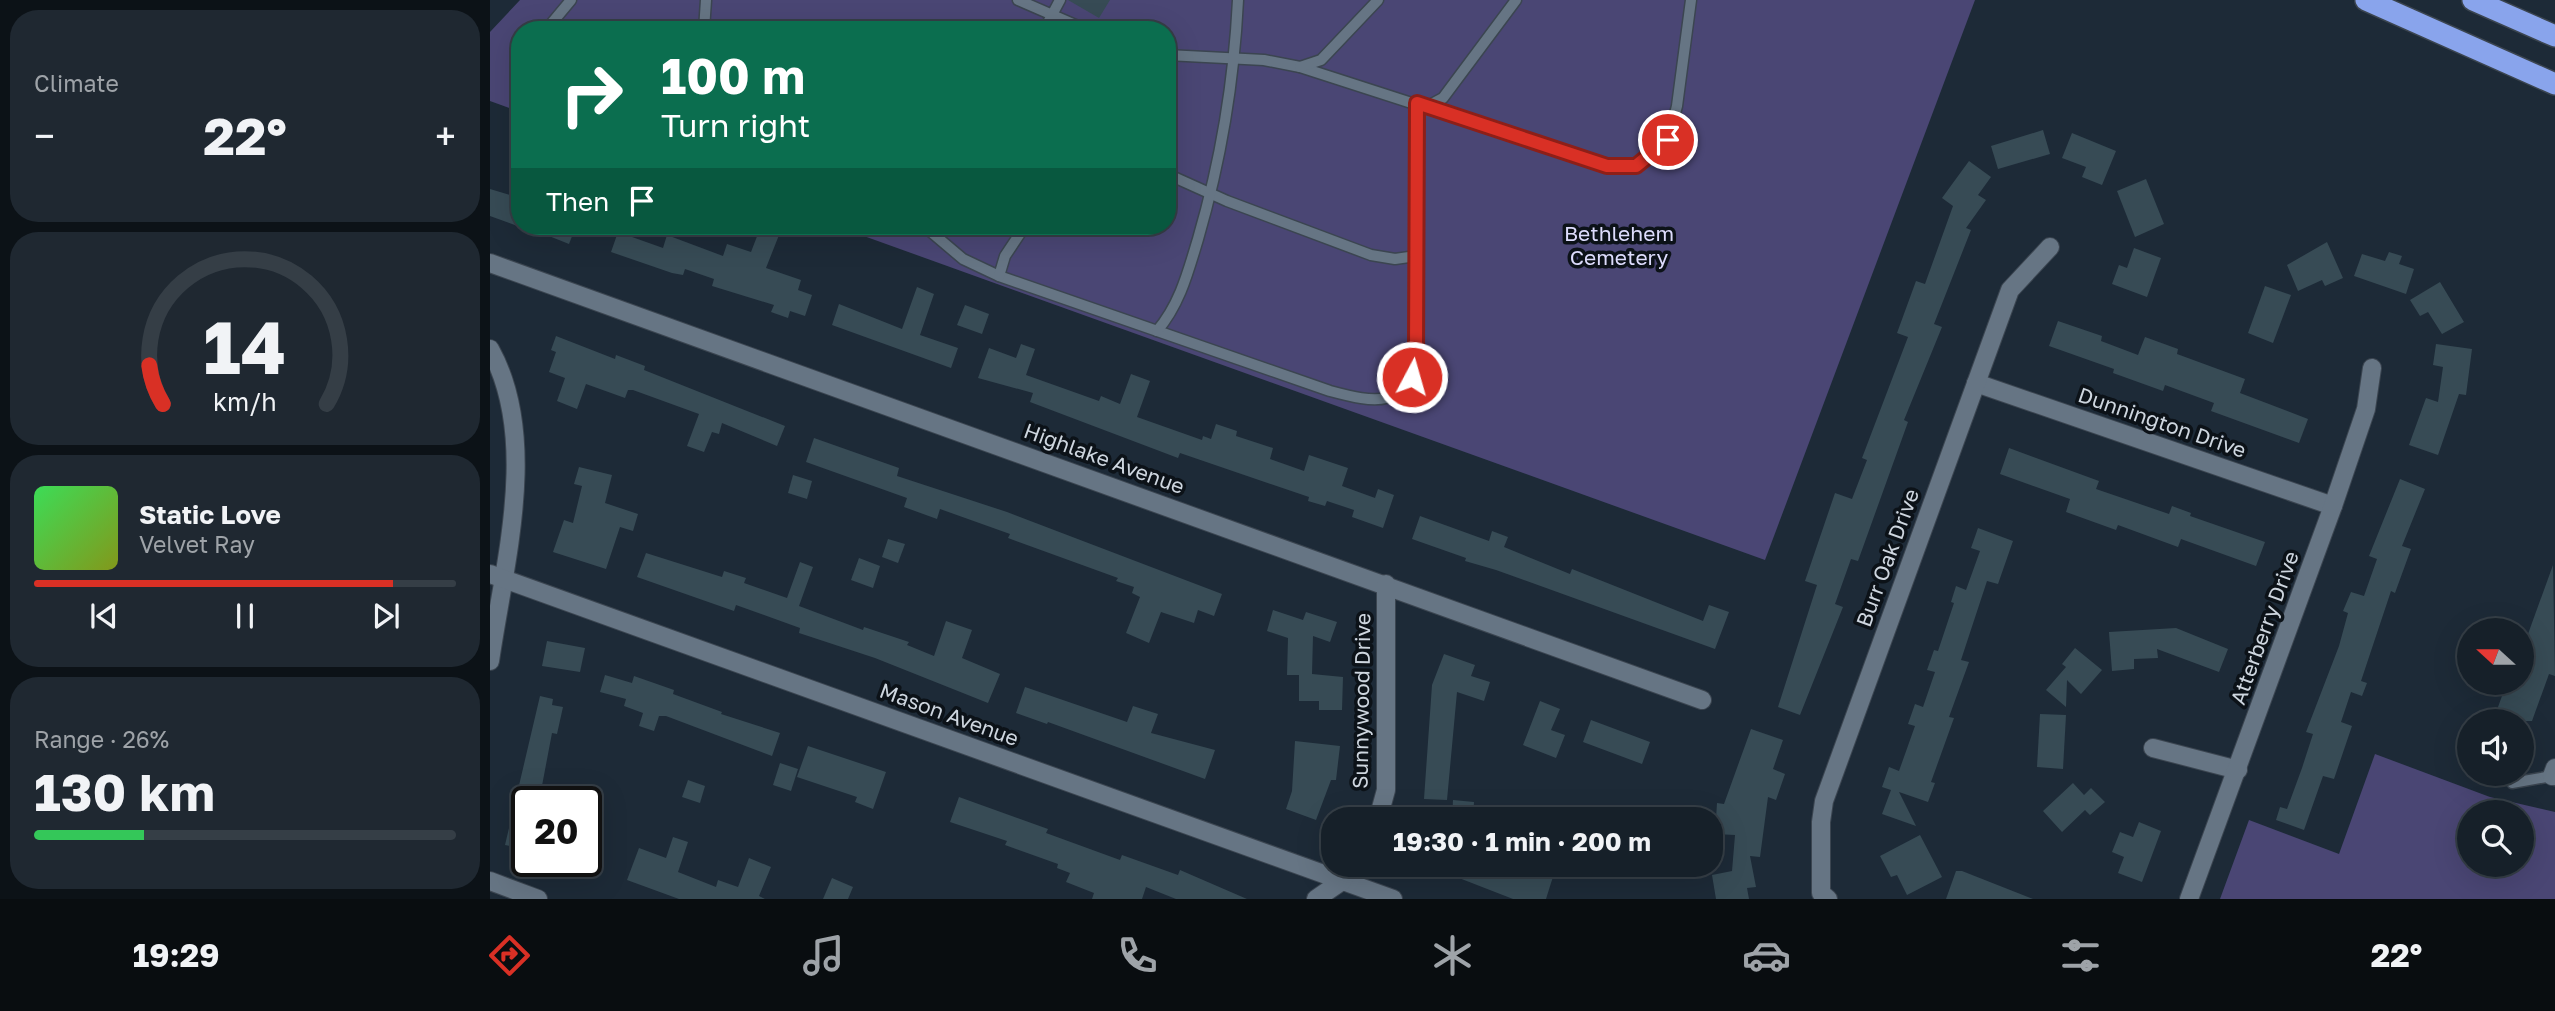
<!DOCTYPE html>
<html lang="en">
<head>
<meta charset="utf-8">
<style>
  :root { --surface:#162029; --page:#1f2831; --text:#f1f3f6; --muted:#9ea3a8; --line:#353e46; --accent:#d93025 }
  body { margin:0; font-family:"Golos Text",sans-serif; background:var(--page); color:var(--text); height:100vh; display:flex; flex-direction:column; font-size:26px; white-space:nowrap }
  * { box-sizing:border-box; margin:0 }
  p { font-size:23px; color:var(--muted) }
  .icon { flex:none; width:38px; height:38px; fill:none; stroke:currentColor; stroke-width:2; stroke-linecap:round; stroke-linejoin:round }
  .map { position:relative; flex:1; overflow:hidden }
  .panel { display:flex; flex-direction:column; gap:10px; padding:10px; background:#0c1217; width:490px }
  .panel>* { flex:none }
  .banner { position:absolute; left:21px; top:21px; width:665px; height:214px; border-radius:28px; box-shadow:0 7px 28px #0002,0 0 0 2px var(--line); background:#0b6e4f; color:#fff; overflow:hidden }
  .needle { width:46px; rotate:291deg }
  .controls { position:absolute; left:1967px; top:618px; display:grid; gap:14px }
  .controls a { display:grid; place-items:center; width:77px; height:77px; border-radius:50%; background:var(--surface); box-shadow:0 7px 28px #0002,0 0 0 2px var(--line); font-size:35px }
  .speed { position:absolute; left:21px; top:786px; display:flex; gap:14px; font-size:35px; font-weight:700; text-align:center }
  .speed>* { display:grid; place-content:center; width:91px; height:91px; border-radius:50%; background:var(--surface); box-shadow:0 7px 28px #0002,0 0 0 2px var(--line); line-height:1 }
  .speed .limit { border:4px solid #111; border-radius:10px; background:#fff; color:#111 }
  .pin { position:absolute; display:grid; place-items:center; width:60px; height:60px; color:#fff; margin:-30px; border:4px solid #fff; border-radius:50%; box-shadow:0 2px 7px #0007 }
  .me { position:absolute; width:77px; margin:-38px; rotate:6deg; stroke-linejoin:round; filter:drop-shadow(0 0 5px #0008) }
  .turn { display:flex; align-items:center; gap:24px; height:147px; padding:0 35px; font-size:32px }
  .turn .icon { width:91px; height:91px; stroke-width:2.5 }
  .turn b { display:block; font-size:49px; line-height:60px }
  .then { display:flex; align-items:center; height:66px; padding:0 35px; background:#0003; gap:14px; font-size:26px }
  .big { font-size:52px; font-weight:700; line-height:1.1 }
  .panel .widget { flex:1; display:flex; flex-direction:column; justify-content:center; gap:10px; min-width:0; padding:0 24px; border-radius:28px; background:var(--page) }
  .panel .dial { align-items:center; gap:0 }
  .dial svg { height:182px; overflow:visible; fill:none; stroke:var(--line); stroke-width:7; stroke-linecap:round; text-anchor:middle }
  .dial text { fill:var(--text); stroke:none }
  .song { display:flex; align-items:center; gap:21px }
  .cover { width:84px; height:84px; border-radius:10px; background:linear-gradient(135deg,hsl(130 70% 55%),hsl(70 70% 35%)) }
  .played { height:7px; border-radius:4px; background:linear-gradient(90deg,var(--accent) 85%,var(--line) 85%) }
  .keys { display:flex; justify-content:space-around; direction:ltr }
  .heat { display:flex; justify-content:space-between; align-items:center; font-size:38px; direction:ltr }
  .charge { height:10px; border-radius:5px; background:linear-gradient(90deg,#34c759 26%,var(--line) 0) }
  .trip { position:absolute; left:831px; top:807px; width:402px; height:70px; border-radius:28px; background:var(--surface); box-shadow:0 7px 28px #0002,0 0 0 2px var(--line); font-weight:700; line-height:70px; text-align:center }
  .tabs { display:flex; height:112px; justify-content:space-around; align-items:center; background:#090d10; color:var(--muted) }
  .tabs .icon { width:49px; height:49px }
  .tabs .active { color:var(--accent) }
  .tabs b { font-size:32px; color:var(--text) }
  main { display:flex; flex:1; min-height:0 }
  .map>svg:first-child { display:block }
  .green { fill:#4a4674; fill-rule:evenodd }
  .building { fill:#374b55 }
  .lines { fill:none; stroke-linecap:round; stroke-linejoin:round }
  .lane-casing { stroke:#3b4550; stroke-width:13 }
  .street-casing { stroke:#3b4550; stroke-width:20 }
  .highway-casing { stroke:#3b4550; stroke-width:24 }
  .lane { stroke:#667584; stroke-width:10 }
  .street { stroke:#667584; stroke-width:18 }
  .highway { stroke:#89a4ec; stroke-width:21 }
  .route-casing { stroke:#8d1f18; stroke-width:18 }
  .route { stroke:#d93025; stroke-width:12 }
  .labels { text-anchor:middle; stroke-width:7; stroke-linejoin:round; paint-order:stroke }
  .park-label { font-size:21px; fill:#dddcfc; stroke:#0c1218 }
  .street-label { font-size:21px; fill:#ced6df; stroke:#0c1218 }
</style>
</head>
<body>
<main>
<section class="panel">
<div class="widget"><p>Climate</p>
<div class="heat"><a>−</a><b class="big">22°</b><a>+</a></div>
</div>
<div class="widget dial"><svg viewBox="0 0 100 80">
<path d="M14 69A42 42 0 1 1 86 69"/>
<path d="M14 69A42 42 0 0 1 8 52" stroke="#d93025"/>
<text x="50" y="56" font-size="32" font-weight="700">14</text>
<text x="50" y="72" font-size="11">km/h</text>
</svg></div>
<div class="widget">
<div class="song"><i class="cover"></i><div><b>Static Love</b><p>Velvet Ray</p></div></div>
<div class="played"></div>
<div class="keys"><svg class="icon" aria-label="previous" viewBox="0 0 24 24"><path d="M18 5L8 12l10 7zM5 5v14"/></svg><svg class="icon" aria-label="pause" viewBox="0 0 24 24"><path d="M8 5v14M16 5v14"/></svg><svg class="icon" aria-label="next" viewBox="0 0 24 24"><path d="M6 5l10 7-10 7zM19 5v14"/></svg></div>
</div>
<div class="widget"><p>Range · 26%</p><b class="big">130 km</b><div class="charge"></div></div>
</section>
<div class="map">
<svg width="2065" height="899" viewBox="0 0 2065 899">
  <rect width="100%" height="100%" fill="#1d2a37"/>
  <!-- green -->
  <g class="green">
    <path d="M 30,0 L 1485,0 L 1275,560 L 346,226 L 677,226 L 677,30 L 30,30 L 30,112 L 0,101 L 0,32 Z"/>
    <path d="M 1885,754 L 2000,797 L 2065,812 L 2065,899 L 1730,899 L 1759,820 L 1849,854 ZM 1979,812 L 2032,812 L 2032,864 L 1979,864 Z"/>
  </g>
  <!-- building -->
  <g class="building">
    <path d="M 578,0 L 620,0 L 609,18 Z"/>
    <path d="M 1553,130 L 1560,154 L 1508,169 L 1501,146 Z"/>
    <path d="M 1582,133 L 1626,151 L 1612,185 L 1592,177 L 1596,167 L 1572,158 Z"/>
    <path d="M 1479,161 L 1501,177 L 1488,195 L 1496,200 L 1476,228 L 1481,230 L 1444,324 L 1452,327 L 1414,420 L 1418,422 L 1368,561 L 1361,559 L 1345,604 L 1353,607 L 1310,715 L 1288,707 L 1327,585 L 1315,581 L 1345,493 L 1362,499 L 1377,460 L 1372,458 L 1418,337 L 1407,333 L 1426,281 L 1435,284 L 1463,206 L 1452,198 Z"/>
    <path d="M 1656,179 L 1674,224 L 1645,237 L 1627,191 Z"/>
    <path d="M 0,189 L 30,198 L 30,227 L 0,216 Z"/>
    <path d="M 34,226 L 86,226 L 79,244 Z"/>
    <path d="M 271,226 L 291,230 L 276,268 L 311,280 L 308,290 L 322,295 L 315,316 L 300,311 L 298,318 L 281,312 L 284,305 L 222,286 L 224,279 L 195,269 L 193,275 L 182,273 L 121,252 L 128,232 L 173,248 L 177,235 L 233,256 L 237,244 L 261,252 Z"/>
    <path d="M 1837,242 L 1853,278 L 1835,286 L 1832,280 L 1808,291 L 1797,265 Z"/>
    <path d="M 1644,248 L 1671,258 L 1657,297 L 1622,284 L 1629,265 L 1637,268 Z"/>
    <path d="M 1899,252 L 1912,256 L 1909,264 L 1924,269 L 1916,294 L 1864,276 L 1872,254 L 1895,261 Z"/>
    <path d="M 1950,282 L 1974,322 L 1952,334 L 1938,312 L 1930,316 L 1920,300 Z"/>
    <path d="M 1775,286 L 1801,295 L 1783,343 L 1758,333 Z"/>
    <path d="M 427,287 L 444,294 L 430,335 L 468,348 L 461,368 L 342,325 L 349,304 L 412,329 Z"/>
    <path d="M 475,305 L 499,314 L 492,334 L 467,325 Z"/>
    <path d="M 1568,321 L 1612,336 L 1611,341 L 1648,355 L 1655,337 L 1688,349 L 1687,354 L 1755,379 L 1750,393 L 1818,419 L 1809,443 L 1721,411 L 1724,403 L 1675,385 L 1673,391 L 1623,373 L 1624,369 L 1559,346 Z"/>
    <path d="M 66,336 L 125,359 L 126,355 L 155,366 L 154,370 L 295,426 L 287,446 L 232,423 L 229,434 L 222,432 L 214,452 L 197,446 L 209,414 L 143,390 L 138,390 L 135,398 L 96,384 L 87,409 L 67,401 L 75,378 L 59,372 L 66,352 L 61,350 Z"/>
    <path d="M 531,344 L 545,349 L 536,375 L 609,401 L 611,396 L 630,404 L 641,374 L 660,381 L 647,417 L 712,440 L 713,436 L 721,439 L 726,424 L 747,431 L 746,436 L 783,448 L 780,459 L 814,471 L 819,455 L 858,468 L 852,486 L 885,498 L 888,489 L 904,495 L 893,528 L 862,517 L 864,510 L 837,501 L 835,506 L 818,501 L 819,497 L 690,453 L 688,458 L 540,402 L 543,393 L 488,378 L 499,348 L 526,358 Z"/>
    <path d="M 1946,344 L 1982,349 L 1976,395 L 1969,394 L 1948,455 L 1919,445 L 1936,398 L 1948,402 L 1953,367 L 1943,365 Z"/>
    <path d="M 324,438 L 409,468 L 407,476 L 517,512 L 732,594 L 724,616 L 708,610 L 704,623 L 671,612 L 659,643 L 636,633 L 650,597 L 642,593 L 644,587 L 626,581 L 628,578 L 518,538 L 520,534 L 450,509 L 447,519 L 414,507 L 417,498 L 316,462 Z"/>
    <path d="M 1519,448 L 1609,481 L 1606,489 L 1679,514 L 1682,506 L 1701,513 L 1700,516 L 1775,542 L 1766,566 L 1691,539 L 1688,547 L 1628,525 L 1626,530 L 1576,512 L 1580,499 L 1510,474 Z"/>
    <path d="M 89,467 L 122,475 L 115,503 L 148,514 L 143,531 L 130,527 L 116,569 L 63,552 L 74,520 L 83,523 L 92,486 L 84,484 Z"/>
    <path d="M 303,475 L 322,481 L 317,499 L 298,493 Z"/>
    <path d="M 1910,479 L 1935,489 L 1912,546 L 1921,549 L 1905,593 L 1901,591 L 1871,681 L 1877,683 L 1872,696 L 1861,692 L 1851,722 L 1862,726 L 1844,779 L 1833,776 L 1814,830 L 1786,820 L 1790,807 L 1797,809 L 1812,768 L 1823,734 L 1816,732 L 1849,646 L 1858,613 L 1853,611 L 1861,592 L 1874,596 L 1887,559 L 1879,556 Z"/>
    <path d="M 930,516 L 999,541 L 1002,531 L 1018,537 L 1014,547 L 1080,574 L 1082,569 L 1213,621 L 1219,605 L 1239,612 L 1225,649 L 1006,570 L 975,561 L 976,558 L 922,539 Z"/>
    <path d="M 1488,528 L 1523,541 L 1508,584 L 1497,581 L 1471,660 L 1479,662 L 1459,717 L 1464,718 L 1441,782 L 1445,783 L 1438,802 L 1409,792 L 1426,826 L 1392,814 L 1401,790 L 1392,787 L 1399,767 L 1409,771 L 1425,726 L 1418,724 L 1425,704 L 1433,707 L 1445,672 L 1437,670 L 1444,650 L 1448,651 L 1464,603 L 1461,602 L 1466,586 L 1476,590 L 1490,551 L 1481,548 Z"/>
    <path d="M 398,539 L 415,544 L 408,563 L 392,557 Z"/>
    <path d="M 156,553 L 232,577 L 234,571 L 256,578 L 254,583 L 297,598 L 310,562 L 323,567 L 309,606 L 373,630 L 374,627 L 419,642 L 417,645 L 444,656 L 456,621 L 482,630 L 472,658 L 510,674 L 498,703 L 385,658 L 309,633 L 310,628 L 246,605 L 244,611 L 147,577 Z"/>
    <path d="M 369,558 L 390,566 L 383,588 L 361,580 Z"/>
    <path d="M 2063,565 L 2065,676 L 2059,674 L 2042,721 L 2003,721 L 2017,682 L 2032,682 L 2032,644 L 2036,633 L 2038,634 Z"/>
    <path d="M 783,610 L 813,620 L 816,612 L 847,622 L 840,642 L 823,636 L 822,674 L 853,677 L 852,710 L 829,710 L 829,701 L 809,701 L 809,675 L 797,675 L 798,638 L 777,631 Z"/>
    <path d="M 1686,628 L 1738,649 L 1729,672 L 1667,649 L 1668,658 L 1644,659 L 1644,669 L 1622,671 L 1619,632 Z"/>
    <path d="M 57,641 L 95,648 L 90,672 L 52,666 Z"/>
    <path d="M 1585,648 L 1612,670 L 1591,694 L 1577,680 L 1576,707 L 1556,690 L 1576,667 L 1572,664 Z"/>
    <path d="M 954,654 L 985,665 L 981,676 L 1000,682 L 994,701 L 967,692 L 957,800 L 934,799 L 942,685 Z"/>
    <path d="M 115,675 L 142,683 L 144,676 L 184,690 L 183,694 L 232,712 L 231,714 L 290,733 L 282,756 L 176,716 L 169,716 L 164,731 L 149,726 L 153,713 L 134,706 L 136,699 L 110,692 Z"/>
    <path d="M 535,687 L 637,722 L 643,706 L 668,714 L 661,733 L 725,750 L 715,779 L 558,722 L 557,724 L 526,713 Z"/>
    <path d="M 50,696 L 63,699 L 62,705 L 73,707 L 67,734 L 62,733 L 51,791 L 37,788 L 37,849 L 15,845 Z"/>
    <path d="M 1050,701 L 1070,709 L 1061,730 L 1075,735 L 1066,758 L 1033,745 Z"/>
    <path d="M 1550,714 L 1576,715 L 1573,769 L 1547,767 Z"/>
    <path d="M 1101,720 L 1160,742 L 1152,764 L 1093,742 Z"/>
    <path d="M 1261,729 L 1293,740 L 1283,769 L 1295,774 L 1286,800 L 1278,797 L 1270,857 L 1260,856 L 1266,887 L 1257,888 L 1259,899 L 1226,899 L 1222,875 L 1242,871 L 1245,835 L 1225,834 L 1227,803 L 1234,804 Z"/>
    <path d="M 805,741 L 850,746 L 846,780 L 841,780 L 826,820 L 796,809 L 802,791 Z"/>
    <path d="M 318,746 L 396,772 L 383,809 L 365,802 L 367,797 L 307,777 Z"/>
    <path d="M 290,763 L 308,769 L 301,791 L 283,785 Z"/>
    <path d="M 198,780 L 215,786 L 210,803 L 192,797 Z"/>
    <path d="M 1583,783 L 1594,795 L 1601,788 L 1615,802 L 1600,815 L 1595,810 L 1572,832 L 1553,811 Z"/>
    <path d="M 469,797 L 558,829 L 556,833 L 630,860 L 632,855 L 688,875 L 690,870 L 757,899 L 686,899 L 656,887 L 652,899 L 602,899 L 604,893 L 576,882 L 580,873 L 567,868 L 568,864 L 515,845 L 517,841 L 460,822 Z"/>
    <path d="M 963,800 L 984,802 L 983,819 L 962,819 Z"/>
    <path d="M 1649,822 L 1671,831 L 1652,882 L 1628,873 L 1634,857 L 1622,852 L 1630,832 L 1643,837 Z"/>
    <path d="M 1430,835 L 1452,877 L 1417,895 L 1407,875 L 1401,877 L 1390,856 Z"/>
    <path d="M 183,837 L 198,842 L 188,872 L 226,887 L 228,880 L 248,887 L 259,858 L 281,867 L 269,896 L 275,899 L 189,899 L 137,880 L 149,848 L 176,858 Z"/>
    <path d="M 933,864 L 1067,864 L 1056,899 L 1023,899 Z"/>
    <path d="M 1466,871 L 1472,871 L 1543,899 L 1456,899 Z"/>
    <path d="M 342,878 L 363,887 L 358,899 L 333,899 Z"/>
  </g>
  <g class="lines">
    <!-- lane casing -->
    <g class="lane-casing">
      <g id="lane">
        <path d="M 528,0 L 597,30"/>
        <path d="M 56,30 L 81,0"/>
        <path d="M 214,30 L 216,0"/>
        <path d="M 554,30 L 570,0"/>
        <path d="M 677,55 L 774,60 L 810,67 L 1117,166 L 1146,166 L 1178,140 L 1187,106 L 1201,0"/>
        <path d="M 810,67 L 831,60 L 888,0"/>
        <path d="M 938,106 L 953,98 L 1026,0"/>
        <path d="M 677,174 L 737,201 L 881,255 L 905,259 L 926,256"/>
        <path d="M 434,226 L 473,259 L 509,276 L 840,391 C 885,403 917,410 926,354 L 927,103"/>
        <path d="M 509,276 L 515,256 L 535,226"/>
        <path d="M 667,331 C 690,304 698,272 708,239 C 731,160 744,82 748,0"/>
        <path d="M 2022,783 L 2062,776 L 2065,780"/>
      </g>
    </g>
    <!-- street casing -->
    <g class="street-casing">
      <g id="street">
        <path d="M 0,263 L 1212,700"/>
        <path d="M 0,349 C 50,439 14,564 0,661"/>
        <path d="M 1486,383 L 1843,506"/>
        <path d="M 0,574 L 903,899"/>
        <path d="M 1663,748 L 1748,770"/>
        <path d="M 2062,776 L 2065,768"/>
        <path d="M 888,819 L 896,790 L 896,584"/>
        <path d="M 0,881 L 48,899"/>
        <path d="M 826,899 L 852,881 L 863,864"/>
        <path d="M 1338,899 L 1331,893 L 1331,822 L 1334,801 L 1520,290 L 1560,247"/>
        <path d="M 1699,899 L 1843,506 L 1876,409 L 1882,368"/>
      </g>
    </g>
    <!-- highway casing -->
    <g class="highway-casing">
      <g id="highway">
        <path d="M 1876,0 L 2065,84"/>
        <path d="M 1983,0 L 2065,36"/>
      </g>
    </g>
    <!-- lane -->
    <use href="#lane" class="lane"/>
    <!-- street -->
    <use href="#street" class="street"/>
    <!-- highway -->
    <use href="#highway" class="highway"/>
  </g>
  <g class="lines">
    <!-- route casing -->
    <g class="route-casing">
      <path id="route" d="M 922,377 L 926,354 L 927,103 L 1117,166 L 1146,166 L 1178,140"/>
    </g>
    <!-- route -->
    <use href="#route" class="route"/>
  </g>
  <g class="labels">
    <!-- park labels -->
    <g class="park-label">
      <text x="1129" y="241">Bethlehem<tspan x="1129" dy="24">Cemetery</tspan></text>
    </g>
    <!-- street labels -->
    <g class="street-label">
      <text transform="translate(1672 423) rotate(19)" y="7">Dunnington Drive</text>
      <text transform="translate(614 459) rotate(20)" y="7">Highlake Avenue</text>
      <text transform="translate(1398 558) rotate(-70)" y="7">Burr Oak Drive</text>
      <text transform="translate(1775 628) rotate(-70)" y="7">Atterberry Drive</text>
      <text transform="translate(872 701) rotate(-89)" y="7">Sunnywood Drive</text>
      <text transform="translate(459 715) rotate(20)" y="7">Mason Avenue</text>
    </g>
  </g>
</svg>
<div class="controls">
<a><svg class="needle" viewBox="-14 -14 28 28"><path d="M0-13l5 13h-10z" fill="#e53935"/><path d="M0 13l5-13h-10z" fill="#9ea3a8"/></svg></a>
<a><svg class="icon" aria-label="sound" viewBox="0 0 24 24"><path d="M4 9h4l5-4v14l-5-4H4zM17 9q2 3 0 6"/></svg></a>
<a><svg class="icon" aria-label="search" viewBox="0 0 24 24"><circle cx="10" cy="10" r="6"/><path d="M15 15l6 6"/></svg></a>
</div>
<div class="speed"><div class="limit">20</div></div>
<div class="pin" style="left:1178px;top:140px;background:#d93025"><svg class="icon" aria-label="arrive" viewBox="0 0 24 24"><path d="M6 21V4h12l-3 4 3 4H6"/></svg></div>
<svg class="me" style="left:922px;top:377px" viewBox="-20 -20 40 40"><circle r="17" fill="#d93025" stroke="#fff" stroke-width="3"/><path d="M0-11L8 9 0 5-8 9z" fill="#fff"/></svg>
<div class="trip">19:30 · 1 min · 200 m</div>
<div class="banner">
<div class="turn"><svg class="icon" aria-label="right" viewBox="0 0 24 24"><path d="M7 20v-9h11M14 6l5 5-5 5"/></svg><div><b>100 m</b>Turn right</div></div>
<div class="then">Then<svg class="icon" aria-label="arrive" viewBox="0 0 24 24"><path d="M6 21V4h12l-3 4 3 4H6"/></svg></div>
</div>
</div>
</main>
<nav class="tabs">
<b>19:29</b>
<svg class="icon active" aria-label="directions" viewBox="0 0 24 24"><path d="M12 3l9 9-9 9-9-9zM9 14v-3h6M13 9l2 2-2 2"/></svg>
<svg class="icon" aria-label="music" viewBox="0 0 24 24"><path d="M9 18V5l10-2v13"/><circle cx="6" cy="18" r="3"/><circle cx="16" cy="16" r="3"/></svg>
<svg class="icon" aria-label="phone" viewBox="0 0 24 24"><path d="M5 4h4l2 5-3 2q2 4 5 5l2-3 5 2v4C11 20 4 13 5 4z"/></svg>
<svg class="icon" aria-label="climate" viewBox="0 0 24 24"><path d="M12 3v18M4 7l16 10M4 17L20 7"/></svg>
<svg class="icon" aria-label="car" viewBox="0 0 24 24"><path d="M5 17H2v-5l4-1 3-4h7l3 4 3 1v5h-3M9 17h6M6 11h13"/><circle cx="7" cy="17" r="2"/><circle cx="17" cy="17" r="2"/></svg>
<svg class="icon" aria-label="filters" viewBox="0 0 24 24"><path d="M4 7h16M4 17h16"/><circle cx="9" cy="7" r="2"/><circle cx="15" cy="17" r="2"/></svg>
<b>22°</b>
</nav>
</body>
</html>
